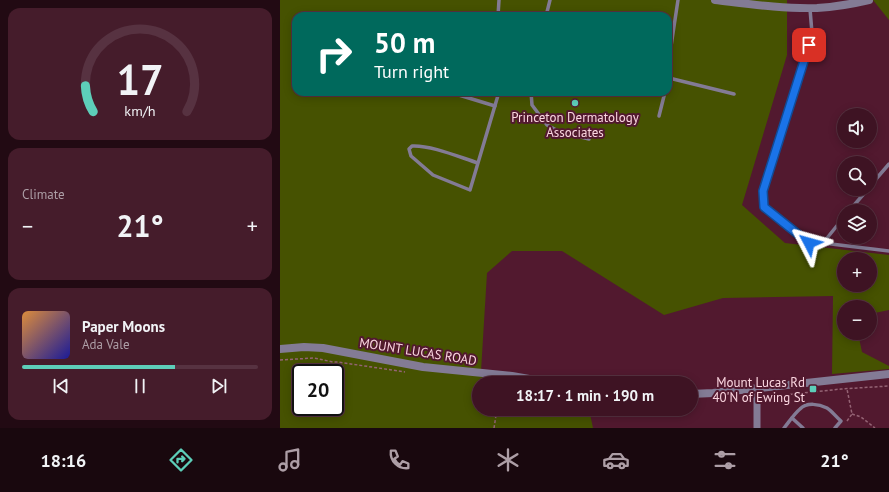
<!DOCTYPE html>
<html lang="en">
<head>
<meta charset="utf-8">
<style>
  :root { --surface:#3e1323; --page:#451c2b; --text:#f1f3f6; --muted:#ad9ea6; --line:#573241; --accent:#5dceb9 }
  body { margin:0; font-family:"PT Sans",sans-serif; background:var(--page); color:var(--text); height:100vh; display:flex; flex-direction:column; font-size:15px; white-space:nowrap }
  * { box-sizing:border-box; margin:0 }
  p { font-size:13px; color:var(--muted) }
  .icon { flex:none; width:22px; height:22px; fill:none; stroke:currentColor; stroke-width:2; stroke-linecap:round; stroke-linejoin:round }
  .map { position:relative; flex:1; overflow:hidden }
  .panel { display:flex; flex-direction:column; gap:8px; padding:8px; background:#220a13; width:280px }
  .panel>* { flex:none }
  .hud { position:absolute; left:12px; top:12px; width:380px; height:84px; border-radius:12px; box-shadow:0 2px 10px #0003,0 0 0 1px var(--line); background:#00695c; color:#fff; overflow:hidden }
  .controls { position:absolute; left:557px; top:108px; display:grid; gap:8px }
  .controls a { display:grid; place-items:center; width:40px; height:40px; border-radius:50%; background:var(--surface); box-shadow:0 2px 10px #0003,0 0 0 1px var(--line); font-size:20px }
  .speed { position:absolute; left:12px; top:364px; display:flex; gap:8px; font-size:20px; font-weight:700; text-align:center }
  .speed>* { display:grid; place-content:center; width:52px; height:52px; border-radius:50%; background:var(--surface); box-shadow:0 2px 10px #0003,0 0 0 1px var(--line); line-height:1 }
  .speed .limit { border:2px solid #111; border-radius:6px; background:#fff; color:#111 }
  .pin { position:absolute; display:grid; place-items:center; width:34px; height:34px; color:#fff; margin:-17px; border-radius:8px; box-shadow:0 2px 6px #0006 }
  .me { position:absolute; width:44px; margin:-22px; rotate:309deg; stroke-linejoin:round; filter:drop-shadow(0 0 3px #0008) }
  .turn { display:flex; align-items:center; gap:14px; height:84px; padding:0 16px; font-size:18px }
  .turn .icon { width:52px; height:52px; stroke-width:2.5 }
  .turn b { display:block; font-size:28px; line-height:34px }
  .big { font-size:30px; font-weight:800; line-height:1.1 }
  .panel .card { flex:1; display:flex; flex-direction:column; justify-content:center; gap:6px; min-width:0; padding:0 14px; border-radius:12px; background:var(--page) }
  .panel .dial { align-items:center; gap:0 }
  .dial svg { height:104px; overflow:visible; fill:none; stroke:var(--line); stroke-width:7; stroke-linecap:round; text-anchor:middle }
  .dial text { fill:var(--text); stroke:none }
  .song { display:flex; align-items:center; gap:12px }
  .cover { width:48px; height:48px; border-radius:6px; background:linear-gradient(135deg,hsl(30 70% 55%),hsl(240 70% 35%)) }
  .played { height:4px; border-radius:2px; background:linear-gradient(90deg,var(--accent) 65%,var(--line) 65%) }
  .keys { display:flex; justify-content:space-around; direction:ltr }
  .heat { display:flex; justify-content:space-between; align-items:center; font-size:22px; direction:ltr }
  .trip { position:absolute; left:192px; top:376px; width:226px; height:40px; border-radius:20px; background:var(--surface); box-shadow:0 2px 10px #0003,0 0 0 1px var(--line); font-weight:800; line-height:40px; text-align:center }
  .dock { display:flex; height:64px; justify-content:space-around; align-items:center; background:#19080e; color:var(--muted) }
  .dock .icon { width:28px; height:28px }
  .dock .current { color:var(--accent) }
  .dock b { font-size:18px; color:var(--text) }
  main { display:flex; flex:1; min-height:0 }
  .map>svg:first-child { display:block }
  .green { fill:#465201; fill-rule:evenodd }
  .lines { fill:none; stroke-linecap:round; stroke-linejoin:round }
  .path { stroke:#946374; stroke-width:1.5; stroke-dasharray:3 2; stroke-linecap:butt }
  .service { stroke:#837b95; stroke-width:3.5 }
  .minor { stroke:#837b95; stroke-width:7 }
  .tertiary { stroke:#837b95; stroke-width:8 }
  .route-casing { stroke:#114b97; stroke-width:10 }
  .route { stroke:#1a73e8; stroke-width:7 }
  .poi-dot { fill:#5dceb9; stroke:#52192f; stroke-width:1.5 }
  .labels { text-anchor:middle; stroke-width:4; stroke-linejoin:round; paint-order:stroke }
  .poi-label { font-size:13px; fill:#fbd6e0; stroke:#52192f }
  .street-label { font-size:13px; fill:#fbd6e0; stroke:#52192f }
</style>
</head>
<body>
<main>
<section class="panel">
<div class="card dial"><svg viewBox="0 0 100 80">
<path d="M14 69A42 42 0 1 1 86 69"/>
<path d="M14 69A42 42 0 0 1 8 49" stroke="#5dceb9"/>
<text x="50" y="56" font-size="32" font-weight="700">17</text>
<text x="50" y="72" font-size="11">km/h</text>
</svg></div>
<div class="card"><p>Climate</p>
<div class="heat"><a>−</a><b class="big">21°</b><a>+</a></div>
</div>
<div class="card">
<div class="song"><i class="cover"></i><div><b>Paper Moons</b><p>Ada Vale</p></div></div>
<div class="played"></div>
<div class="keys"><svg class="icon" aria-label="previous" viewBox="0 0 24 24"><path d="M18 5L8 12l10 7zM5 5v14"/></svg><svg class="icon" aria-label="pause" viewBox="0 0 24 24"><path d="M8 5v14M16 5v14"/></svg><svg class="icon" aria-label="next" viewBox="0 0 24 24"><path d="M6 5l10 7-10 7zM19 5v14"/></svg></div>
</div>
</section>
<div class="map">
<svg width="609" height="428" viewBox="0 0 609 428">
  <rect width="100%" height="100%" fill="#52192f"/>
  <!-- green -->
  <g class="green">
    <path d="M 0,0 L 507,0 L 507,55 L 462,205 L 505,243 L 609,255 L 609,310 L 590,314 L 590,307 L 564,307 L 564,333 L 578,333 L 582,352 L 609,366 L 609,369 L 552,374 L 553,296 L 443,298 L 384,315 L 282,251 L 232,251 L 207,273 L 201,371 L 272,383 L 199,383 L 199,409 L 309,409 L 313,428 L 0,428 ZM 16,16 L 388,16 L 388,92 L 16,92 ZM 564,259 L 590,259 L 590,285 L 564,285 ZM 21,373 L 55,373 L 55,407 L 21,407 Z"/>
    <path d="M 593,0 L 609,0 L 609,20 Z"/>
  </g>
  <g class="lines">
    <!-- path -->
    <g class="path">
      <path d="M 0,360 L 34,358 L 53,362 L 58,362 L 125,372"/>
      <path d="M 485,397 L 561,389 L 609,386"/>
      <path d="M 572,414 L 581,417 L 595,428"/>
      <path d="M 567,421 L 572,414 L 567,389"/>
      <path d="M 214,428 L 217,409"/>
    </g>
    <!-- service -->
    <g class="service">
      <path d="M 530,9 L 532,33 L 483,191 L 484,207 L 529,243 L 543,243 L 609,251"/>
      <path d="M 218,16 L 219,0"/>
      <path d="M 266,16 L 270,0"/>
      <path d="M 389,78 L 454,94"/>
      <path d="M 388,82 L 389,78 L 390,53 L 398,0"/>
      <path d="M 169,92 L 215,106"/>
      <path d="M 251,92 L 252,105 L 267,125 L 280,132 L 309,139"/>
      <path d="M 379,116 L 385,92"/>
      <path d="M 198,163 C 179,157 151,145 132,146 L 129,149 L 131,156 L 153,175 L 190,190 C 200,157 209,125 219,92"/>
      <path d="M 590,186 L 609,164"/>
      <path d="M 569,211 L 588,189"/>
      <path d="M 543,243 L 564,217"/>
      <path d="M 512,418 L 523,428"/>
      <path d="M 504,428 C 509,422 514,414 520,409 C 527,402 539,404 547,408 C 552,411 556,417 561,421 L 555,428"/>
    </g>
    <!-- minor -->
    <path class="minor" d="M 477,428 L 477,388"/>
    <!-- tertiary -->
    <g class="tertiary">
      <path d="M 435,0 C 469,4 503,9 537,8 C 554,7 572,4 589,0"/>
      <path d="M 0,349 L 24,347 L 43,348 L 143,367 L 232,376 L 272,383"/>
      <path d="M 411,394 L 433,393 L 609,374"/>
    </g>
  </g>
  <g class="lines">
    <!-- route casing -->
    <g class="route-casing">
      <path id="route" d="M 529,45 L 483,191 L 484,207 L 529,243"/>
    </g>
    <!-- route -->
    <use href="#route" class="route"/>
  </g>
  <!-- markers -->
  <g class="poi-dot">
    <circle cx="295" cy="103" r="4"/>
    <rect x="529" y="385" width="8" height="8" rx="2"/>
  </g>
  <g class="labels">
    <!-- poi labels -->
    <g class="poi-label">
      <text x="295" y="122">Princeton Dermatology<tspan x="295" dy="15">Associates</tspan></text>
      <text x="525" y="387" text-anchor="end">Mount Lucas Rd<tspan x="525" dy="15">40'N of Ewing St</tspan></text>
    </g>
    <!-- street labels -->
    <g class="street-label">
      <text transform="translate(138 351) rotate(9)" y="5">MOUNT LUCAS ROAD</text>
    </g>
  </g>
</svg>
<div class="controls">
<a><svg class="icon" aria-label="sound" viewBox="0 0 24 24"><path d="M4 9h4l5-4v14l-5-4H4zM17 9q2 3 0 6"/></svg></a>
<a><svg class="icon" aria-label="search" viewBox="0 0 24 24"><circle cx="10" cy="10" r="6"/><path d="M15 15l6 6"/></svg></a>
<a><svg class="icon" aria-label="layers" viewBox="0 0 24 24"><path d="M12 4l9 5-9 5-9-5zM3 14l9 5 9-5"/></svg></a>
<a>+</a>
<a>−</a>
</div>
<div class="speed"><div class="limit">20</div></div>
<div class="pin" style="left:529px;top:45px;background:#d93025"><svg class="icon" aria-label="arrive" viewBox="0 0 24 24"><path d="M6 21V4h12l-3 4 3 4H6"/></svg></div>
<svg class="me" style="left:529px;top:243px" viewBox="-20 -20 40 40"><path d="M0-17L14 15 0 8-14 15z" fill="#1a73e8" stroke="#fff" stroke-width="4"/></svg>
<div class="trip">18:17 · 1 min · 190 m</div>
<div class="hud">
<div class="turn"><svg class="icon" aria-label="right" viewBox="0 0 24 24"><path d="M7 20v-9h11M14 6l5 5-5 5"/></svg><div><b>50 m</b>Turn right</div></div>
</div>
</div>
</main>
<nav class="dock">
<b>18:16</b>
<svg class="icon current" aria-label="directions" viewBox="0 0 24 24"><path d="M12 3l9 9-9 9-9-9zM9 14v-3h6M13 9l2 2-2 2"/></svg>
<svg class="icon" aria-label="music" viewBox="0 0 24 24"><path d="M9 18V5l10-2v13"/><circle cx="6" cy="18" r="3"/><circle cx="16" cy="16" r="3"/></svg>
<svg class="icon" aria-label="phone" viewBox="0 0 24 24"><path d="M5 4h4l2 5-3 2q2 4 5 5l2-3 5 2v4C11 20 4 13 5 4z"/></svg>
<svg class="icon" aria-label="climate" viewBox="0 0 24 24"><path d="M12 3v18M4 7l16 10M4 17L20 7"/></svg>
<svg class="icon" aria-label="car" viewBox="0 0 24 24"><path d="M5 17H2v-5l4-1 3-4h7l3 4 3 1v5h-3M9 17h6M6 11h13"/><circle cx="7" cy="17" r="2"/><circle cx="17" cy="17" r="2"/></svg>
<svg class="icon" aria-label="filters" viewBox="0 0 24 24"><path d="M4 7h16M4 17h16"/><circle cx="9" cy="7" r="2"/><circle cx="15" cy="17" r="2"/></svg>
<b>21°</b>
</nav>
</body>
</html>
